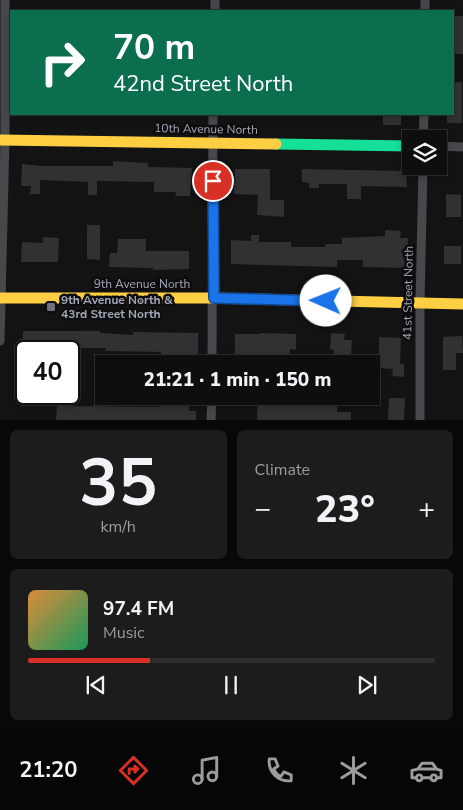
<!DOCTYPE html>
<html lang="en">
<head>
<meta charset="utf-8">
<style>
  :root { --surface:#0e0e0e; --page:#1c1c1c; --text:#f1f3f6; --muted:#9b9c9e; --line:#2e2e2e; --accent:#d93025 }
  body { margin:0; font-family:"Nunito Sans",sans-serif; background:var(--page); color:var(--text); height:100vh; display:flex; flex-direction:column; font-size:19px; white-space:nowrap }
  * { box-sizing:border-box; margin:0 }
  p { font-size:16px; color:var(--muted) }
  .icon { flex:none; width:28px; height:28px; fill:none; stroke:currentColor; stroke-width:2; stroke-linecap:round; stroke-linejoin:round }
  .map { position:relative; height:420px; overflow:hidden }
  .sheet { display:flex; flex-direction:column; gap:10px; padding:10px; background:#080808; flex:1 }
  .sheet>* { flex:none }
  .hud { position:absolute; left:10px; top:10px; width:444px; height:105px; border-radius:0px; box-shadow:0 2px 8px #0003,0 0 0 1px var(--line); background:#0b6e4f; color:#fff; overflow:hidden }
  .controls { position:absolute; left:402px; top:130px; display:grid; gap:10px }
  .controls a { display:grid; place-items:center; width:45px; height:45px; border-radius:0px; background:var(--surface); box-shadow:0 2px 8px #0003,0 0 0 1px var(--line); font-size:25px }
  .speed { position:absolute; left:15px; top:340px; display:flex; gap:10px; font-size:25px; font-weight:700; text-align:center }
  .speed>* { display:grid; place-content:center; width:65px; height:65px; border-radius:50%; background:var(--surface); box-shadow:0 2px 8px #0003,0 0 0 1px var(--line); line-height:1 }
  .speed .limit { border:2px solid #111; border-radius:8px; background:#fff; color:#111 }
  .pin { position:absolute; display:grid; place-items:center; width:42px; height:42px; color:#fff; margin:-21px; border:2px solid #fff; border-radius:50%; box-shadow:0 1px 5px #0007 }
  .me { position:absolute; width:55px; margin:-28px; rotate:271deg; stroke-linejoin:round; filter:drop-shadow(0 0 4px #0008) }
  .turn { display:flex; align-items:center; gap:18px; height:105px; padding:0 20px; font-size:22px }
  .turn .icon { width:65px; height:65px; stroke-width:2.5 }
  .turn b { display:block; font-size:35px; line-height:42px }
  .big { font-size:38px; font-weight:800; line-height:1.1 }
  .sheet .tile { flex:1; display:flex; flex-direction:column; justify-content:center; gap:8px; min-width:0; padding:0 18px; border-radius:8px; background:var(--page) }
  .sheet .dial { align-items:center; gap:0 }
  .dial b { font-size:65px; line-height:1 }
  .song { display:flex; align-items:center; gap:15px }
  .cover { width:60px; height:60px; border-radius:8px; background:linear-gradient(135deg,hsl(30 70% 55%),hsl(150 70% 35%)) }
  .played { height:5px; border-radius:2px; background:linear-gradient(90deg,var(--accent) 30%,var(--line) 30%) }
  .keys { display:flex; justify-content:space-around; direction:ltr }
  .heat { display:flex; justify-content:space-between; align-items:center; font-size:28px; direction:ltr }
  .sheet .tiles { flex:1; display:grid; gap:10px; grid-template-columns:1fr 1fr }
  .tile:last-child { grid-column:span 2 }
  .trip { position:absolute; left:95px; top:355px; width:285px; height:50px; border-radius:0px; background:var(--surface); box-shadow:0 2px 8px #0003,0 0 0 1px var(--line); font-weight:800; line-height:50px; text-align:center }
  .dock { display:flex; height:80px; justify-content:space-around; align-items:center; background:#060606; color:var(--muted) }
  .dock .icon { width:35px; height:35px }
  .dock .current { color:var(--accent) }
  .dock b { font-size:22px; color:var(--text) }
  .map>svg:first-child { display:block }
  .building { fill:#303133 }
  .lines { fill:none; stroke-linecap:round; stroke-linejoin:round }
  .street { stroke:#47484c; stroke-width:9 }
  .fast { stroke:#16e098; stroke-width:11 }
  .slow { stroke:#ffcf43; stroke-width:11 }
  .route-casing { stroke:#114b97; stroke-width:12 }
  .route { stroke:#1a73e8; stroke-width:9 }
  .poi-dot { fill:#70737d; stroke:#0d0d0f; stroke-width:2 }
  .labels { text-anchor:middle; stroke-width:5; stroke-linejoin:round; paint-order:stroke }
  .street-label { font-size:12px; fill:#a2a7b6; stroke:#0d0d0f }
  .poi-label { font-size:12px; font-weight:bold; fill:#a2a7b6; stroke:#0d0d0f; text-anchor:start }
</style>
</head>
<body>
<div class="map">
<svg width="463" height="420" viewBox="0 0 463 420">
  <rect width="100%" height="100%" fill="#131313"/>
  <!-- building -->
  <g class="building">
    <rect x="452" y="16" width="11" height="38"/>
    <path d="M 452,82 L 462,82 L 462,123 L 447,123 L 447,114 L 452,114 Z"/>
    <rect x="383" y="114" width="18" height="11"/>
    <path d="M 113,161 L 148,163 L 148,167 L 192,168 L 190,196 L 175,196 L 176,192 L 154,192 L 154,182 L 97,181 L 97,195 L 88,195 L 88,182 L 40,180 L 40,194 L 30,194 L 31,186 L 21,186 L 22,164 L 41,166 L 113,166 Z"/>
    <path d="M 235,169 L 270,169 L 270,200 L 284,200 L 284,217 L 257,215 L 258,195 L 234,194 Z"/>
    <path d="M 302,169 L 406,171 L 407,187 L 361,186 L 361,199 L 347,199 L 347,184 L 319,184 L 319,188 L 309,188 L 309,183 L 302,182 Z"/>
    <path d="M 446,194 L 461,195 L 461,217 L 446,217 Z"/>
    <path d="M 87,225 L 100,225 L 100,260 L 87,259 Z"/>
    <path d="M 385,230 L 401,231 L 400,238 L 408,238 L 407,268 L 363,267 L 363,260 L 337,260 L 337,267 L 231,264 L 231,240 L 251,241 L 251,235 L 259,235 L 259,242 L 291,242 L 291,247 L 325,247 L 325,244 L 342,244 L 342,238 L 385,236 Z"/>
    <path d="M 43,237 L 59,238 L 58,262 L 21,262 L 22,242 L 43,243 Z"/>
    <path d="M 118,239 L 146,239 L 146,251 L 189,251 L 189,269 L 153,270 L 153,268 L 109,267 L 110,253 L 117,253 Z"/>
    <rect x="444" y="246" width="17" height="18"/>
    <path d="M 23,331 L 100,331 L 100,333 L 133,335 L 133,332 L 198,333 L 198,357 L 161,356 L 161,352 L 105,351 L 106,348 L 72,348 L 72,351 L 57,351 L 57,345 L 41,345 L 41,351 L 22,351 Z"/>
    <path d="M 260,333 L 296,334 L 296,350 L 290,349 L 289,364 L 235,364 L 235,334 L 260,334 Z"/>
    <path d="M 331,333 L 345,334 L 344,340 L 352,340 L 351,355 L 342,354 L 342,364 L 333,364 L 334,350 L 330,349 Z"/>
    <path d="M 462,336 L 463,353 L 456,353 L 456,370 L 443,370 L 443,337 Z"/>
    <path d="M 379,337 L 401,338 L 400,364 L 404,364 L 404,377 L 392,376 L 393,369 L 379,368 Z"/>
    <path d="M 258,396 L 322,399 L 322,396 L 337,396 L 337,412 L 351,412 L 351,420 L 257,420 Z"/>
    <path d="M 389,398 L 405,398 L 404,420 L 388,420 Z"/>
    <path d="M 162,400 L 189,403 L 189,411 L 196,411 L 196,420 L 56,420 L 57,406 L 161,407 Z"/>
  </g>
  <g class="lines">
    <!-- street -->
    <g class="street">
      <path d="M 215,11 L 215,0"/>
      <path d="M 425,11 L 425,0"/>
      <path d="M 423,139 L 424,114"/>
      <path d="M 439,146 L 463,147"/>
      <path d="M 0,341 L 5,140 L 5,0"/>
      <path d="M 212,364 L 213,114"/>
      <path d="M 211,420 L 212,396"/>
      <path d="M 420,420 L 420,303 L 423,166"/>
    </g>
    <!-- fast -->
    <path class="fast" d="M 276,144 L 411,146"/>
    <!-- slow -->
    <g class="slow">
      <path d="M 0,140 L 276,144"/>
      <path d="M 0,298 L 214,298 L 463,304"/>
    </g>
  </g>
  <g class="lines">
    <!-- route casing -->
    <g class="route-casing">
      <path id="route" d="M 213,181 L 214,298 L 326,301"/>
    </g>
    <!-- route -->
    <use href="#route" class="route"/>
  </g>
  <!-- markers -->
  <rect class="poi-dot" x="46" y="302" width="10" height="10" rx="2.5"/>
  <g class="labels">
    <!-- street labels -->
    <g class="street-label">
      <text transform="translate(206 129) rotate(1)" y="4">10th Avenue North</text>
      <text x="142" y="288">9th Avenue North</text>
      <text transform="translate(408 293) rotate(-89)" y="4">41st Street North</text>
    </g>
    <!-- poi labels -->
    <g class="poi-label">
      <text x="61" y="304">9th Avenue North &amp;<tspan x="61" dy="14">43rd Street North</tspan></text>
    </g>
  </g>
</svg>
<div class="controls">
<a><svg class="icon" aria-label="layers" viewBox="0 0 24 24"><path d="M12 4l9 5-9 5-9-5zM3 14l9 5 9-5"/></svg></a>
</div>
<div class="speed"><div class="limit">40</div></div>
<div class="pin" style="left:213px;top:181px;background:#d93025"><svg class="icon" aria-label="arrive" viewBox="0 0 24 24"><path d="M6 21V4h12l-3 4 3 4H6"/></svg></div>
<svg class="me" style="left:326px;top:301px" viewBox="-20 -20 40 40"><circle r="19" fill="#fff"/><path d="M0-13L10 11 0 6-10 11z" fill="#1a73e8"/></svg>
<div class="trip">21:21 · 1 min · 150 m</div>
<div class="hud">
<div class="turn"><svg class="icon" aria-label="right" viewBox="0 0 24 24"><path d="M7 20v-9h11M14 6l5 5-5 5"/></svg><div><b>70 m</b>42nd Street North</div></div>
</div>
</div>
<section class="sheet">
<div class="tiles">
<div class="tile dial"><b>35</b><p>km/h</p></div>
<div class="tile"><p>Climate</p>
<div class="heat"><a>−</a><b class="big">23°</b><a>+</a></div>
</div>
<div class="tile">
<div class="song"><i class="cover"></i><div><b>97.4 FM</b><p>Music</p></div></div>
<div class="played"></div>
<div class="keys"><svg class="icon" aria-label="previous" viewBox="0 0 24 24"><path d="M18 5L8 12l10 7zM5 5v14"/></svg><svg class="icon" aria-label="pause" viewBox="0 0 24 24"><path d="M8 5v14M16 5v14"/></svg><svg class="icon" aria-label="next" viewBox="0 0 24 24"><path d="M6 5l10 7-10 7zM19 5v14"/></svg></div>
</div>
</div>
</section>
<nav class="dock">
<b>21:20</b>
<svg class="icon current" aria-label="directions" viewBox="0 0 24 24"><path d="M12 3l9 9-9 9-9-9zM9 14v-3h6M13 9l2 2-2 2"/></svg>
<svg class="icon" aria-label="music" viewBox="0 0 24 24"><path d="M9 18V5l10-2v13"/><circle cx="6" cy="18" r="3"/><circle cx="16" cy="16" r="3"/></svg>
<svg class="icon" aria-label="phone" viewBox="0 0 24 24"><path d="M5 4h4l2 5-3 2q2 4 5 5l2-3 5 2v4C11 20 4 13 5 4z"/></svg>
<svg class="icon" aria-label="climate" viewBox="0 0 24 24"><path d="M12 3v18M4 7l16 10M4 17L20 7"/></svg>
<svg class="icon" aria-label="car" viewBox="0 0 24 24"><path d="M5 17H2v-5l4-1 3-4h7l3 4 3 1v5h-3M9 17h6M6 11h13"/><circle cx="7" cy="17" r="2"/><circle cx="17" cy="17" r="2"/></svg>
</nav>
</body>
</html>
